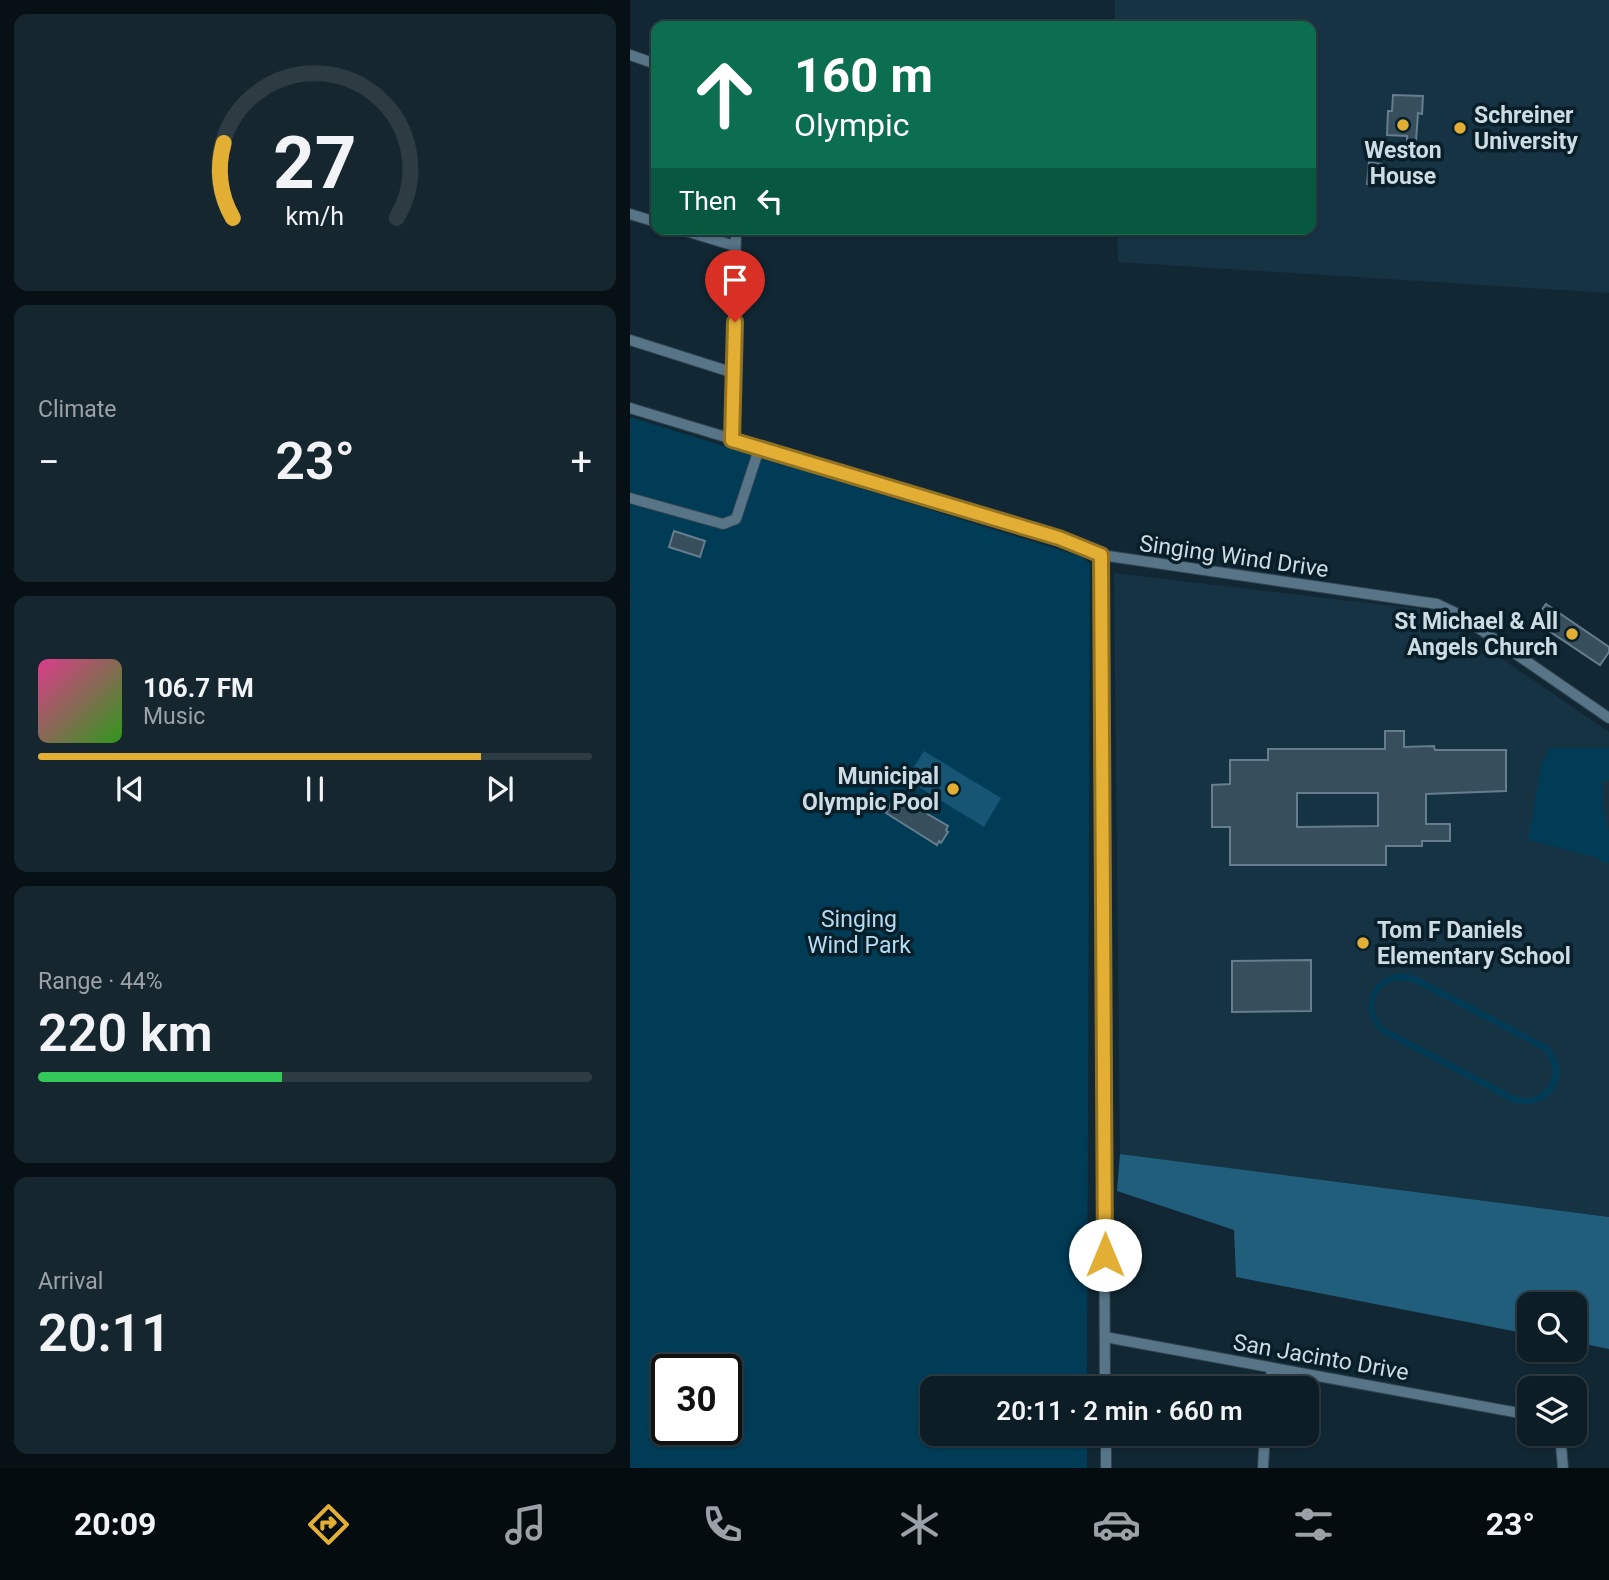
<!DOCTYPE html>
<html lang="en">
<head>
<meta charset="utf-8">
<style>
  :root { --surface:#0d1d26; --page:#16262e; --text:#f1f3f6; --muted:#9aa2a7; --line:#2d3b43; --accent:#e2af34 }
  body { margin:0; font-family:Roboto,sans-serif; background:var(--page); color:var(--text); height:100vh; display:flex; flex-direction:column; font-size:26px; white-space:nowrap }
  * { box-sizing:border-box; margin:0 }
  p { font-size:23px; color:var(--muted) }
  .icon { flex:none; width:38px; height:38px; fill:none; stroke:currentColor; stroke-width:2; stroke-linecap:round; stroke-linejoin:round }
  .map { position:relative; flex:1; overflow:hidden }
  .side { display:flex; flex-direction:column; gap:14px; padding:14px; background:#071015; width:630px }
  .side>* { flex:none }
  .hud { position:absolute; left:21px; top:21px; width:665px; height:214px; border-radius:14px; box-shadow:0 2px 5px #0004,0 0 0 2px var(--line); background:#0b6e4f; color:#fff; overflow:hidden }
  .buttons { position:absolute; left:887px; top:1292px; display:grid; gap:14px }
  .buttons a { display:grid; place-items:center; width:70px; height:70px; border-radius:14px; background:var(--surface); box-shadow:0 2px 5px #0004,0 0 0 2px var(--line); font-size:35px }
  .speed { position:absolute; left:21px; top:1354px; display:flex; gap:14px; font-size:35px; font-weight:700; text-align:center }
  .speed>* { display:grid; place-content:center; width:91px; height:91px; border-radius:50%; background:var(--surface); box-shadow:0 2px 5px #0004,0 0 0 2px var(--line); line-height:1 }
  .speed .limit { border:4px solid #111; border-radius:10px; background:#fff; color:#111 }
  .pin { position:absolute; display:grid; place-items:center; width:60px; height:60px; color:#fff; margin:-72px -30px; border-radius:50% 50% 50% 0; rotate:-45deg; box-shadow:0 0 7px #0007 }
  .pin .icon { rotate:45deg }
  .me { position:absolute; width:77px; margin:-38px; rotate:0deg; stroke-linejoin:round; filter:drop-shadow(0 0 5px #0008) }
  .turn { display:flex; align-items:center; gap:24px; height:147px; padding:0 28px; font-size:32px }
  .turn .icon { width:91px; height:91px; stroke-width:2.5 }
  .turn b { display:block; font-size:49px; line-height:60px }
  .then { display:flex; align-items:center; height:66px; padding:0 28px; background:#0003; gap:14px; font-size:26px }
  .big { font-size:52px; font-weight:600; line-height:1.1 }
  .side .card { flex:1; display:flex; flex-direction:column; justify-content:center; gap:10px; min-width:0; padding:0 24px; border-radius:14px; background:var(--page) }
  .side .dial { align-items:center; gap:0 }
  .dial svg { height:182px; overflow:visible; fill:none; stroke:var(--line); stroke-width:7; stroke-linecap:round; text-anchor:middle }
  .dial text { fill:var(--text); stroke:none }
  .song { display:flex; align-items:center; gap:21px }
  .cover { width:84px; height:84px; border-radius:10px; background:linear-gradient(135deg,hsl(330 70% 55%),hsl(110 70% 35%)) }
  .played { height:7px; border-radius:4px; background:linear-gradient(90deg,var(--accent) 80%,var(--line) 80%) }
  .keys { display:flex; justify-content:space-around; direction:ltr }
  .heat { display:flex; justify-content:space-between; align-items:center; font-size:38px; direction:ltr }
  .charge { height:10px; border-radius:5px; background:linear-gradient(90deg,#34c759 44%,var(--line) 0) }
  .trip { position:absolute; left:290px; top:1376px; width:399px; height:70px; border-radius:14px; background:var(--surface); box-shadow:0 2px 5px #0004,0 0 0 2px var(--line); font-weight:600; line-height:70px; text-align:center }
  .menu { display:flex; height:112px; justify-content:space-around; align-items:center; background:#050c0f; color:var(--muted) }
  .menu .icon { width:49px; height:49px }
  .menu .active { color:var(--accent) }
  .menu b { font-size:32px; color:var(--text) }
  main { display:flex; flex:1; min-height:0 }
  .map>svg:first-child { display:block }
  .built { fill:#163343 }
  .green { fill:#003c56; fill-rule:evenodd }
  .forest { fill:#205e7c }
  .water { fill:#165674 }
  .building { fill:#374e5c; stroke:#657d8c; stroke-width:2; fill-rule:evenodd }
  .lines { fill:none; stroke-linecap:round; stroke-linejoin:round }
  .minor-casing { stroke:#2f444f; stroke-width:12 }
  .minor { stroke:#577587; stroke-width:10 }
  .route-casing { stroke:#937222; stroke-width:18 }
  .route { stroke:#e2af34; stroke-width:12 }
  .poi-dot { fill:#e2af34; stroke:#081e29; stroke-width:2.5 }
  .labels { text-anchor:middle; stroke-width:7; stroke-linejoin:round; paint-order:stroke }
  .poi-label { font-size:23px; font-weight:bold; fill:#cddbe3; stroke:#081e29; text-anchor:start }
  .street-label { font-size:23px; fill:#cddbe3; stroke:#081e29 }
  .park-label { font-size:23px; fill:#b4dbf2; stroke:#081e29 }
</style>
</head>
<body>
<main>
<section class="side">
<div class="card dial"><svg viewBox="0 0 100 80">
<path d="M14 69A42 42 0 1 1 86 69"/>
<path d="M14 69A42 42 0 0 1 10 36" stroke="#e2af34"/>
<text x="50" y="56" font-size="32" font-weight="700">27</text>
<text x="50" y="72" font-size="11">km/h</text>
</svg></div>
<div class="card"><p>Climate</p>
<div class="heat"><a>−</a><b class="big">23°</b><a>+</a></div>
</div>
<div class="card">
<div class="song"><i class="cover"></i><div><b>106.7 FM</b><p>Music</p></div></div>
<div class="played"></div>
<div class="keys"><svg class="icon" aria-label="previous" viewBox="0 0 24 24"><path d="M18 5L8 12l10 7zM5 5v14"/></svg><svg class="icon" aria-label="pause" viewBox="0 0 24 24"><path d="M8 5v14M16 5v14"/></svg><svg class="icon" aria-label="next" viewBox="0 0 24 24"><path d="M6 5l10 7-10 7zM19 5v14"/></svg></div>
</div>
<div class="card"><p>Range · 44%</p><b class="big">220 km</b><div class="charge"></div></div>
<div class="card"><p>Arrival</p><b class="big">20:11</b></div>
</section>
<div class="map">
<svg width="979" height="1468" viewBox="0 0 979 1468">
  <rect width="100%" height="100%" fill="#112733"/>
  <!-- built -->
  <g class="built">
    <path d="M 485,0 L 979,0 L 979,293 L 488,262 L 487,229 L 681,229 L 681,26 L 485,26 Z"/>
    <path d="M 484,573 L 789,609 L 811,617 L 979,732 L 979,1217 L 490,1154 Z"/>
  </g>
  <!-- green -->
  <g class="green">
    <path d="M 0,417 L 453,557 L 460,564 L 457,1388 L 303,1388 L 303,1433 L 457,1433 L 457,1468 L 0,1468 ZM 37,1370 L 96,1370 L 96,1430 L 37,1430 Z"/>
    <path d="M 919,748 L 979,748 L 979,781 L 972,781 L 972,805 L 979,831 L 979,861 L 975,865 L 968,858 L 898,840 L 912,761 L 917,757 Z"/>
    <path d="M 771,973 L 786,976 L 917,1045 C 946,1073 920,1114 882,1102 L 752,1033 C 728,1011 739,977 771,973 ZM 765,980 L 783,982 L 913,1050 C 935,1072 915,1107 885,1096 L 755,1028 C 737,1012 742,988 765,980 Z"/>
  </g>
  <!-- forest -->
  <path class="forest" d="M 490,1154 L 979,1217 L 979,1349 L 945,1342 L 945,1304 L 900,1304 L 899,1334 L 606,1277 L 604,1230 L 487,1191 Z"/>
  <!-- water -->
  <path class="water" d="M 294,751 L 371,798 L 354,827 L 276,779 Z"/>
  <!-- building -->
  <g class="building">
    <path d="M 763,95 L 793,96 L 792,114 L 788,113 L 786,141 L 777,140 L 777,136 L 757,135 L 758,111 L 762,111 Z"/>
    <path d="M 739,162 L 752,164 L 750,185 L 737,184 Z"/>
    <path d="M 44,531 L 75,541 L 70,557 L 39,547 Z"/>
    <path d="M 916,604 L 979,647 L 979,652 L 970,665 L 904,621 Z"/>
    <path d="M 755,731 L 774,731 L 774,747 L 804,746 L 805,750 L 876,750 L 876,791 L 796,794 L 796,824 L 820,824 L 820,841 L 792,841 L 792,846 L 756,846 L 756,865 L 600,865 L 600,827 L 582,827 L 582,785 L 600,784 L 600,760 L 638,760 L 638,749 L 755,749 ZM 667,793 L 748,793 L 748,826 L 667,827 Z"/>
    <path d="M 265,795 L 318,826 L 316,830 L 318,832 L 311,843 L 309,841 L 307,845 L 256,813 Z"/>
    <path d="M 681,960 L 681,1011 L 602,1012 L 602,961 Z"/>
  </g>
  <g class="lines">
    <!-- minor casing -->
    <g class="minor-casing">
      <g id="minor">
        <path d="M 0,55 L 26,64"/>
        <path d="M 0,214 L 26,222"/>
        <path d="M 49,229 L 105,246"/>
        <path d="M 0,340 L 104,373"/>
        <path d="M 0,408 L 429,538 L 471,555 L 807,604 L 828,614 L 979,718"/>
        <path d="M 102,440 L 106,229"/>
        <path d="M 0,498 L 93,524 L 106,519 L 129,449"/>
        <path d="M 471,555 L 475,1388"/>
        <path d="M 475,1337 L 900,1415"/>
        <path d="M 640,1388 L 642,1368"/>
        <path d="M 476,1433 L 476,1468"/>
        <path d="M 930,1433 L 933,1468"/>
        <path d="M 633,1468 L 635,1433"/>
      </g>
    </g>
    <!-- minor -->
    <use href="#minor" class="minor"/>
  </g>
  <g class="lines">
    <!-- route casing -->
    <g class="route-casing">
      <path id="route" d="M 105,322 L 102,440 L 429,538 L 471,555 L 475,1255"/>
    </g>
    <!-- route -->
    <use href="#route" class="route"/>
  </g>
  <!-- markers -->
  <g class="poi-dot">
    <circle cx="773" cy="125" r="7"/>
    <circle cx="830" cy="128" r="7"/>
    <circle cx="942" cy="634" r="7"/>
    <circle cx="323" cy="789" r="7"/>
    <circle cx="733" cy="943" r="7"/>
  </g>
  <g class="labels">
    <!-- poi labels -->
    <g class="poi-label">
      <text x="844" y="123">Schreiner<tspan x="844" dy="26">University</tspan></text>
      <text x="773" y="158" text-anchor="middle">Weston<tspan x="773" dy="26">House</tspan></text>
      <text x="928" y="629" text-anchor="end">St Michael &amp; All<tspan x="928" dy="26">Angels Church</tspan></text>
      <text x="309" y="784" text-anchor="end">Municipal<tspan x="309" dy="26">Olympic Pool</tspan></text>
      <text x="747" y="938">Tom F Daniels<tspan x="747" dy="26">Elementary School</tspan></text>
    </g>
    <!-- street labels -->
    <g class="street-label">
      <text transform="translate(604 556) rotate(8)" y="8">Singing Wind Drive</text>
      <text transform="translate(691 1357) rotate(10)" y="8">San Jacinto Drive</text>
    </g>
    <!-- park labels -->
    <g class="park-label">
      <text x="229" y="927">Singing<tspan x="229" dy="26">Wind Park</tspan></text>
    </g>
  </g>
</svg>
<div class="buttons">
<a><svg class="icon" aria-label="search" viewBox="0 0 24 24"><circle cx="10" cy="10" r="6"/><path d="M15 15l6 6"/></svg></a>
<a><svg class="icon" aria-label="layers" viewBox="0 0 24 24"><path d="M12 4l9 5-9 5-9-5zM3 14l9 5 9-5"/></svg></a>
</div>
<div class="speed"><div class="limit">30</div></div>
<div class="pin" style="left:105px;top:322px;background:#d93025"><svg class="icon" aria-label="arrive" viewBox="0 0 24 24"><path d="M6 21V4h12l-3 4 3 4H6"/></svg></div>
<svg class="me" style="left:475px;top:1255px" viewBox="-20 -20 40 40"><circle r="19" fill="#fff"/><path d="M0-13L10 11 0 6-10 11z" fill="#e2af34"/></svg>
<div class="trip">20:11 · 2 min · 660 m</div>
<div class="hud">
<div class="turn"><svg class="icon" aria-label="ahead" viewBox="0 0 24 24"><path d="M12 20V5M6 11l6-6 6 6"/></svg><div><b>160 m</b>Olympic</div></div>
<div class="then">Then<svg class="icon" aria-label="left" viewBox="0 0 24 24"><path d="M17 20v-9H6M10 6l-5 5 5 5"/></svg></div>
</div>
</div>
</main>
<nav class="menu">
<b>20:09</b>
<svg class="icon active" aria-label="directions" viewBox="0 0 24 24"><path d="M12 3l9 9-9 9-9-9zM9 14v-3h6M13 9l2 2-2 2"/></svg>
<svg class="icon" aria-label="music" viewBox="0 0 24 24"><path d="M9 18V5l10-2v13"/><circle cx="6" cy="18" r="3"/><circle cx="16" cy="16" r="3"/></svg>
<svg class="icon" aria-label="phone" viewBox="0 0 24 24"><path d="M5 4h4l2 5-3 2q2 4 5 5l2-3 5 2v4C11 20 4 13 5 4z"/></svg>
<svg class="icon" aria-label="climate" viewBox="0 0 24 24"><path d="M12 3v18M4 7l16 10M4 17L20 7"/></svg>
<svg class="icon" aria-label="car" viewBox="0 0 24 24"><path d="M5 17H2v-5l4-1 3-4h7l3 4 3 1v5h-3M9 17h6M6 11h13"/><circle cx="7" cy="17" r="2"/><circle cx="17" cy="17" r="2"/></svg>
<svg class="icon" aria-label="filters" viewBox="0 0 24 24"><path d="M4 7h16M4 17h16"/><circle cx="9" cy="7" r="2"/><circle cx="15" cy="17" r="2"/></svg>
<b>23°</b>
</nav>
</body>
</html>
